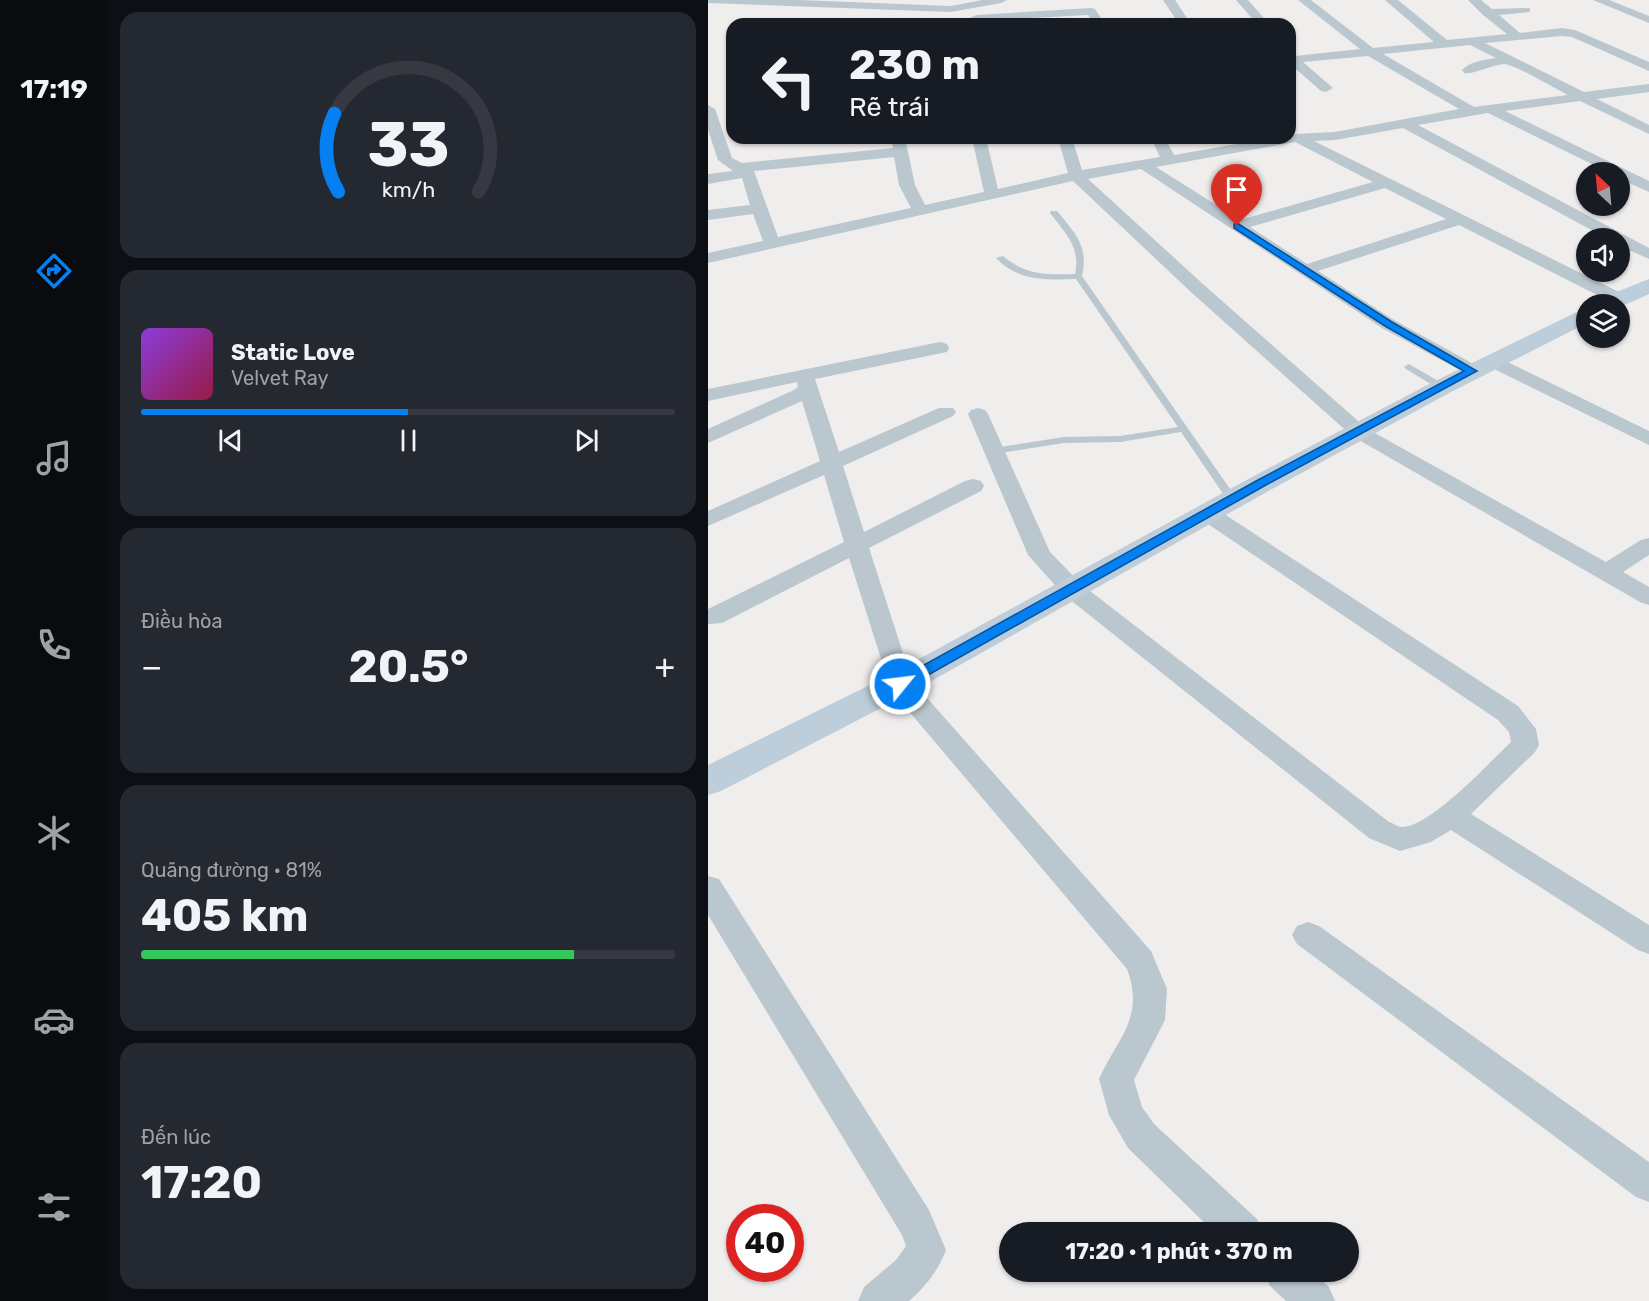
<!DOCTYPE html>
<html lang="vi">
<head>
<meta charset="utf-8">
<style>
  :root { --surface:#171b24; --page:#242831; --text:#f1f3f6; --muted:#9ea1a6; --line:#363941; --accent:#0580f2 }
  body { margin:0; font-family:Rubik,sans-serif; background:var(--page); color:var(--text); height:100vh; display:flex; flex-direction:column; font-size:22px; white-space:nowrap }
  * { box-sizing:border-box; margin:0 }
  p { font-size:20px; color:var(--muted) }
  .icon { flex:none; width:33px; height:33px; fill:none; stroke:currentColor; stroke-width:2; stroke-linecap:round; stroke-linejoin:round }
  .map { position:relative; flex:1; overflow:hidden }
  .panel { display:flex; flex-direction:column; gap:12px; padding:12px; background:#0d0f14; width:600px }
  .panel>* { flex:none }
  .banner { position:absolute; left:18px; top:18px; width:570px; height:126px; border-radius:18px; box-shadow:0 2px 4px #0004; background:#171b24; color:var(--text); overflow:hidden }
  .needle { width:39px; rotate:334deg }
  .buttons { position:absolute; left:868px; top:162px; display:grid; gap:12px }
  .buttons a { display:grid; place-items:center; width:54px; height:54px; border-radius:50%; background:var(--surface); box-shadow:0 2px 4px #0004; font-size:30px }
  .speed { position:absolute; left:18px; top:1204px; display:flex; gap:12px; font-size:30px; font-weight:700; text-align:center }
  .speed>* { display:grid; place-content:center; width:78px; height:78px; border-radius:50%; background:var(--surface); box-shadow:0 2px 4px #0004; line-height:1 }
  .speed .limit { border:9px solid #d22; background:#fff; color:#111 }
  .pin { position:absolute; display:grid; place-items:center; width:51px; height:51px; color:#fff; margin:-62px -26px; border-radius:50% 50% 50% 0; rotate:-45deg; box-shadow:0 0 6px #0007 }
  .pin .icon { rotate:45deg }
  .me { position:absolute; width:66px; margin:-33px; rotate:61deg; stroke-linejoin:round; filter:drop-shadow(0 0 4px #0008) }
  .turn { display:flex; align-items:center; gap:21px; height:126px; padding:0 24px; font-size:27px }
  .turn .icon { width:78px; height:78px; stroke-width:2.5 }
  .turn b { display:block; font-size:42px; line-height:51px }
  .big { font-size:45px; font-weight:700; line-height:1.1 }
  .panel .card { flex:1; display:flex; flex-direction:column; justify-content:center; gap:9px; min-width:0; padding:0 21px; border-radius:18px; background:var(--page) }
  .panel .dial { align-items:center; gap:0 }
  .dial svg { height:156px; overflow:visible; fill:none; stroke:var(--line); stroke-width:7; stroke-linecap:round; text-anchor:middle }
  .dial text { fill:var(--text); stroke:none }
  .song { display:flex; align-items:center; gap:18px }
  .cover { width:72px; height:72px; border-radius:9px; background:linear-gradient(135deg,hsl(270 70% 55%),hsl(340 70% 35%)) }
  .played { height:6px; border-radius:3px; background:linear-gradient(90deg,var(--accent) 50%,var(--line) 50%) }
  .keys { display:flex; justify-content:space-around; direction:ltr }
  .heat { display:flex; justify-content:space-between; align-items:center; font-size:33px; direction:ltr }
  .charge { height:9px; border-radius:4px; background:linear-gradient(90deg,#34c759 81%,var(--line) 0) }
  .trip { position:absolute; left:291px; top:1222px; width:360px; height:60px; border-radius:30px; background:var(--surface); box-shadow:0 2px 4px #0004; font-weight:700; line-height:60px; text-align:center }
  main { display:flex; flex:1; min-height:0 }
  .tab-bar { display:flex; flex-direction:column; width:108px; justify-content:space-around; align-items:center; background:#090b0e; color:var(--muted) }
  .tab-bar .icon { width:42px; height:42px }
  .tab-bar .on { color:var(--accent) }
  .tab-bar b { font-size:27px; color:var(--text) }
  .map>svg:first-child { display:block }
  .lines { fill:none; stroke-linecap:round; stroke-linejoin:round }
  .lane { fill:#bac7ce; fill-rule:evenodd }
  .street { fill:#bac7ce; fill-rule:evenodd }
  .secondary { fill:#bdcdd9; fill-rule:evenodd }
  .route { fill:#0580f2; stroke:#03539d; stroke-width:1.5 }
</style>
</head>
<body>
<main>
<nav class="tab-bar">
<b>17:19</b>
<svg class="icon on" aria-label="directions" viewBox="0 0 24 24"><path d="M12 3l9 9-9 9-9-9zM9 14v-3h6M13 9l2 2-2 2"/></svg>
<svg class="icon" aria-label="music" viewBox="0 0 24 24"><path d="M9 18V5l10-2v13"/><circle cx="6" cy="18" r="3"/><circle cx="16" cy="16" r="3"/></svg>
<svg class="icon" aria-label="phone" viewBox="0 0 24 24"><path d="M5 4h4l2 5-3 2q2 4 5 5l2-3 5 2v4C11 20 4 13 5 4z"/></svg>
<svg class="icon" aria-label="climate" viewBox="0 0 24 24"><path d="M12 3v18M4 7l16 10M4 17L20 7"/></svg>
<svg class="icon" aria-label="car" viewBox="0 0 24 24"><path d="M5 17H2v-5l4-1 3-4h7l3 4 3 1v5h-3M9 17h6M6 11h13"/><circle cx="7" cy="17" r="2"/><circle cx="17" cy="17" r="2"/></svg>
<svg class="icon" aria-label="filters" viewBox="0 0 24 24"><path d="M4 7h16M4 17h16"/><circle cx="9" cy="7" r="2"/><circle cx="15" cy="17" r="2"/></svg>
</nav>
<section class="panel">
<div class="card dial"><svg viewBox="0 0 100 80">
<path d="M14 69A42 42 0 1 1 86 69"/>
<path d="M14 69A42 42 0 0 1 12 29" stroke="#0580f2"/>
<text x="50" y="56" font-size="32" font-weight="700">33</text>
<text x="50" y="72" font-size="11">km/h</text>
</svg></div>
<div class="card">
<div class="song"><i class="cover"></i><div><b>Static Love</b><p>Velvet Ray</p></div></div>
<div class="played"></div>
<div class="keys"><svg class="icon" aria-label="previous" viewBox="0 0 24 24"><path d="M18 5L8 12l10 7zM5 5v14"/></svg><svg class="icon" aria-label="pause" viewBox="0 0 24 24"><path d="M8 5v14M16 5v14"/></svg><svg class="icon" aria-label="next" viewBox="0 0 24 24"><path d="M6 5l10 7-10 7zM19 5v14"/></svg></div>
</div>
<div class="card"><p>Điều hòa</p>
<div class="heat"><a>−</a><b class="big">20.5°</b><a>+</a></div>
</div>
<div class="card"><p>Quãng đường · 81%</p><b class="big">405 km</b><div class="charge"></div></div>
<div class="card"><p>Đến lúc</p><b class="big">17:20</b></div>
</section>
<div class="map">
<svg width="941" height="1301" viewBox="0 0 941 1301">
  <rect width="100%" height="100%" fill="#f0eded"/>
  <g class="lines">
    <!-- lane -->
    <g class="lane">
      <path d="M 343,211 L 349,211 C 367,233 381,246 374,276 L 529,499 L 528,501 L 520,501 L 473,432 L 412,442 L 356,443 L 286,454 L 281,451 L 286,448 L 356,437 L 412,436 L 470,427 L 368,279 C 339,280 309,281 288,258 L 295,256 C 317,275 339,275 367,274 C 373,247 357,233 342,213 Z"/>
      <path d="M 701,364 L 737,385 L 739,387 L 737,389 L 731,389 L 698,369 L 696,367 Z"/>
    </g>
    <!-- street -->
    <g class="street">
      <path d="M 0,0 L 91,0 L 243,6 L 274,0 L 299,0 L 293,3 L 243,12 L 0,3 Z"/>
      <path d="M 455,0 L 467,0 L 483,24 L 471,24 Z"/>
      <path d="M 528,0 L 540,0 L 561,24 L 549,24 Z"/>
      <path d="M 590,0 L 603,0 L 665,48 L 726,42 L 677,0 L 690,0 L 739,40 L 799,34 L 775,15 L 760,0 L 773,0 L 784,9 L 822,8 L 822,12 L 791,15 L 812,33 L 854,28 L 867,30 L 941,62 L 941,71 L 864,37 L 854,36 L 777,43 L 876,92 L 941,84 L 941,92 L 889,99 L 941,125 L 941,134 L 872,101 L 797,111 L 941,181 L 941,192 L 912,179 L 912,172 L 900,172 L 780,113 L 710,125 L 941,248 L 941,259 L 912,246 L 912,238 L 898,238 L 695,128 L 627,140 L 606,141 L 917,295 L 920,299 L 917,303 L 905,303 L 751,225 L 610,271 L 686,320 L 771,367 L 774,371 L 771,375 L 764,377 L 674,328 L 433,169 L 380,179 L 496,285 L 658,428 L 898,562 L 933,540 L 941,538 L 941,555 L 915,572 L 941,587 L 941,605 L 932,602 L 644,436 L 484,293 L 365,181 L 0,263 L 0,253 L 55,241 L 45,214 L 0,220 L 0,210 L 42,205 L 34,178 L 0,184 L 0,174 L 25,171 L 10,160 L 0,130 L 0,105 L 7,109 L 24,158 L 34,163 L 185,148 L 183,138 L 197,138 L 207,185 L 217,205 L 276,192 L 264,138 L 278,138 L 290,189 L 360,173 L 350,138 L 364,138 L 374,170 L 452,157 L 443,138 L 457,138 L 466,155 L 563,138 L 582,138 L 582,135 L 588,134 L 627,132 L 751,109 L 660,56 L 595,62 L 625,88 L 618,92 L 613,91 L 582,64 L 582,54 L 587,56 L 652,49 ZM 762,45 L 788,58 C 775,60 763,61 754,70 L 756,73 C 764,75 784,65 796,64 C 806,64 848,89 860,95 L 766,107 L 675,54 ZM 587,142 L 665,182 L 532,220 L 448,167 ZM 186,157 L 191,185 L 203,208 L 70,237 L 46,171 ZM 677,188 L 738,219 L 599,264 L 542,227 Z"/>
      <path d="M 885,0 L 901,0 L 941,16 L 941,23 Z"/>
      <path d="M 383,8 L 387,9 L 397,24 L 385,24 L 380,15 L 268,21 L 262,18 L 268,15 Z"/>
      <path d="M 232,342 L 239,344 L 241,348 L 239,352 L 107,379 L 131,452 L 231,408 L 245,408 L 248,412 L 245,416 L 135,466 L 156,532 L 257,481 L 265,479 L 273,481 L 276,486 L 273,491 L 161,548 L 204,681 L 443,951 L 459,989 L 457,1020 L 426,1080 L 434,1107 L 446,1124 L 549,1219 L 554,1233 L 507,1233 L 420,1148 L 401,1115 L 391,1079 C 410,1037 437,1018 419,969 L 183,690 L 141,558 L 14,623 L 0,624 L 0,609 L 136,542 L 116,475 L 0,526 L 0,511 L 112,461 L 94,401 L 0,443 L 0,429 L 86,390 L 90,387 L 89,382 L 0,401 L 0,389 Z"/>
      <path d="M 787,356 L 941,431 L 941,445 L 780,366 L 777,362 L 780,358 Z"/>
      <path d="M 270,408 L 277,410 L 280,414 L 342,552 L 373,584 L 681,822 C 685,823 690,827 694,827 C 721,828 783,761 803,742 L 801,732 L 790,720 L 491,518 L 488,513 L 491,508 L 499,506 L 507,508 L 810,706 L 828,729 L 831,745 L 827,752 L 763,814 L 941,925 L 941,954 L 930,950 L 743,830 L 723,842 L 692,851 L 661,838 L 355,594 L 320,555 L 260,414 L 263,410 Z"/>
      <path d="M 0,876 L 11,879 L 221,1210 L 238,1250 C 230,1271 218,1286 201,1301 L 150,1301 L 156,1287 L 188,1260 L 198,1246 L 194,1235 L 0,915 Z"/>
      <path d="M 600,922 L 611,926 L 941,1162 L 941,1202 L 928,1197 L 589,944 L 584,935 L 589,926 Z"/>
      <path d="M 556,1272 L 605,1272 L 621,1287 L 627,1301 L 578,1301 L 562,1286 Z"/>
    </g>
    <!-- secondary -->
    <g class="secondary">
      <path d="M 941,279 L 941,294 L 912,307 L 912,304 L 887,304 L 891,299 Z"/>
      <path d="M 879,307 L 879,323 L 743,392 L 564,489 L 204,692 L 13,791 L 0,795 L 0,765 L 180,676 L 544,477 L 725,382 Z"/>
    </g>
  </g>
  <!-- route -->
  <path class="route" d="M 529,223 L 684,322 L 769,371 L 558,485 L 197,688 L 187,688 L 185,684 L 187,681 L 550,480 L 756,371 L 677,326 L 526,228 L 526,224 Z"/>
</svg>
<div class="buttons">
<a><svg class="needle" viewBox="-14 -14 28 28"><path d="M0-13l5 13h-10z" fill="#e53935"/><path d="M0 13l5-13h-10z" fill="#9ea1a6"/></svg></a>
<a><svg class="icon" aria-label="sound" viewBox="0 0 24 24"><path d="M4 9h4l5-4v14l-5-4H4zM17 9q2 3 0 6"/></svg></a>
<a><svg class="icon" aria-label="layers" viewBox="0 0 24 24"><path d="M12 4l9 5-9 5-9-5zM3 14l9 5 9-5"/></svg></a>
</div>
<div class="speed"><div class="limit">40</div></div>
<div class="pin" style="left:529px;top:226px;background:#d93025"><svg class="icon" aria-label="arrive" viewBox="0 0 24 24"><path d="M6 21V4h12l-3 4 3 4H6"/></svg></div>
<svg class="me" style="left:192px;top:684px" viewBox="-20 -20 40 40"><circle r="17" fill="#0580f2" stroke="#fff" stroke-width="3"/><path d="M0-11L8 9 0 5-8 9z" fill="#fff"/></svg>
<div class="trip">17:20 · 1 phút · 370 m</div>
<div class="banner">
<div class="turn"><svg class="icon" aria-label="left" viewBox="0 0 24 24"><path d="M17 20v-9H6M10 6l-5 5 5 5"/></svg><div><b>230 m</b>Rẽ trái</div></div>
</div>
</div>
</main>
</body>
</html>
